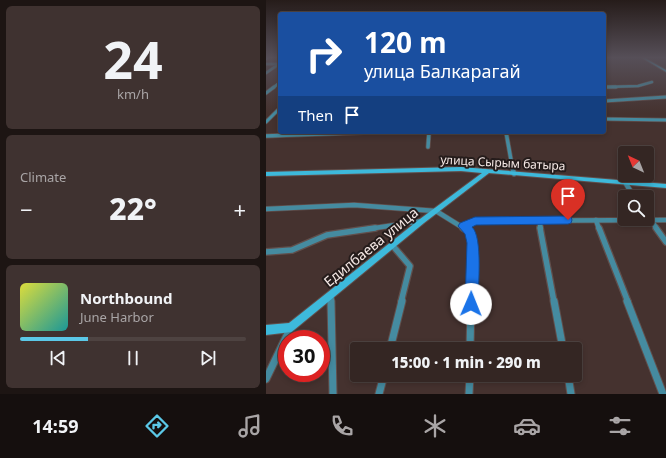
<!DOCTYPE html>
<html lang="en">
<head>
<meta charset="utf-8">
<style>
  :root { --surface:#342623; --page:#3f3230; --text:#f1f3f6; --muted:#a9a5a6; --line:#4e4341; --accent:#5bc8e7 }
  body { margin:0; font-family:"Noto Sans",sans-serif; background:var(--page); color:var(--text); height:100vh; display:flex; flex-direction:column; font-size:15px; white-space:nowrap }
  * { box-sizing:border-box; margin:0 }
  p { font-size:13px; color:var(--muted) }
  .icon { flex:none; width:22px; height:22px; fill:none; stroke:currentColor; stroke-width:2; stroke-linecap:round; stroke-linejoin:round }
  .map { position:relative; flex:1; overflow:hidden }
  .side { display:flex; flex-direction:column; gap:6px; padding:6px; background:#1d1513; width:266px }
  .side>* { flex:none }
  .top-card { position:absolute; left:12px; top:12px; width:328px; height:122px; border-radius:4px; box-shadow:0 2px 6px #0003,0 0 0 1px var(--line); background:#1a4fa0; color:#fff; overflow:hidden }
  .needle { width:26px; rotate:317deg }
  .tools { position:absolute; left:352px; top:146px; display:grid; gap:8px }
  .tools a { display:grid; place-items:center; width:36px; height:36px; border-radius:4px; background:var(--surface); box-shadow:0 2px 6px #0003,0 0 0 1px var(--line); font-size:20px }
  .speed { position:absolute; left:12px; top:330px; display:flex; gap:8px; font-size:20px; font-weight:700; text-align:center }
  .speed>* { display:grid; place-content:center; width:52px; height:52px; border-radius:50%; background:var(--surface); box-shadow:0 2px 6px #0003,0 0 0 1px var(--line); line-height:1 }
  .speed .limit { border:6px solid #d22; background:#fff; color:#111 }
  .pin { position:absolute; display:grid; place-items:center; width:34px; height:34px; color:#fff; margin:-41px -17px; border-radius:50% 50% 50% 0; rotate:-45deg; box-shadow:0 0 4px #0007 }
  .pin .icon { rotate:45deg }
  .me { position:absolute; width:44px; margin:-22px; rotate:1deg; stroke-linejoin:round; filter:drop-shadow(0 0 3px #0008) }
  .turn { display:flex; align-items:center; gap:14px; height:84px; padding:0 20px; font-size:18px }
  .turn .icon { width:52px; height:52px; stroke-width:2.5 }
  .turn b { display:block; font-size:28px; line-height:34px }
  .then { display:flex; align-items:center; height:38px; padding:0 20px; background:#0003; gap:8px; font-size:15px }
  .big { font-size:30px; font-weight:800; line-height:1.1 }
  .side .widget { flex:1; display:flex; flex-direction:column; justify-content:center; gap:6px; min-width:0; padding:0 14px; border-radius:6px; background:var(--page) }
  .side .dial { align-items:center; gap:0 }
  .dial b { font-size:52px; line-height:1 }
  .song { display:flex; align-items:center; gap:12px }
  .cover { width:48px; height:48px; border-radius:6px; background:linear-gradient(135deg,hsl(60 70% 55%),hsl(180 70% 35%)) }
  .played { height:4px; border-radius:2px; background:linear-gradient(90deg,var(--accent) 30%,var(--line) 30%) }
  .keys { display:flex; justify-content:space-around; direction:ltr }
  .heat { display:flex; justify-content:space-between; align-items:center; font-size:22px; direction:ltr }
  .trip { position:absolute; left:84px; top:342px; width:232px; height:40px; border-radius:4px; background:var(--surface); box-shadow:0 2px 6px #0003,0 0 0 1px var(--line); font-weight:800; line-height:40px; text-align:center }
  .dock { display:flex; height:64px; justify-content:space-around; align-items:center; background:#150f0e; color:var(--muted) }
  .dock .icon { width:28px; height:28px }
  .dock .current { color:var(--accent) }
  .dock b { font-size:18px; color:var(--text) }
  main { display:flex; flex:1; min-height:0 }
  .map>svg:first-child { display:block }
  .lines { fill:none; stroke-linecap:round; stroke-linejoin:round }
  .street-far5-casing { stroke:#614f4c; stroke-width:3.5 }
  .street-far4-casing { stroke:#614f4c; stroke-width:4.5 }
  .street-far3-casing { stroke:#614f4c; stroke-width:5 }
  .street-far2-casing { stroke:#614f4c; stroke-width:6 }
  .street-far1-casing { stroke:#614f4c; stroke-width:8 }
  .street-casing { stroke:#614f4c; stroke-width:9 }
  .secondary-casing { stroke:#614f4c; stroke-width:2 }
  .street-far5 { stroke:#458ba0; stroke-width:2.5 }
  .street-far4 { stroke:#458ba0; stroke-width:3 }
  .street-far3 { stroke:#458ba0; stroke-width:3.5 }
  .street-far2 { stroke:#458ba0; stroke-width:4.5 }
  .street-far1 { stroke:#458ba0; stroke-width:5.5 }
  .street { stroke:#458ba0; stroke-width:7 }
  .secondary { fill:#3db9db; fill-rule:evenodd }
  .route { fill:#1a73e8; stroke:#114b97 }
  .labels { text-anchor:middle; stroke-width:4; stroke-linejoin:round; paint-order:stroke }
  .street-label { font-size:12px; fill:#f5e8e5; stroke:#251c1b }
  .near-street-label { font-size:14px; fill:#f5e8e5; stroke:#251c1b }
</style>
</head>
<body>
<main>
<section class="side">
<div class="widget dial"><b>24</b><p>km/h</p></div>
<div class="widget"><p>Climate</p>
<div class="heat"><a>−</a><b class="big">22°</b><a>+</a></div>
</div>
<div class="widget">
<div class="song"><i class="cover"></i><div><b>Northbound</b><p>June Harbor</p></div></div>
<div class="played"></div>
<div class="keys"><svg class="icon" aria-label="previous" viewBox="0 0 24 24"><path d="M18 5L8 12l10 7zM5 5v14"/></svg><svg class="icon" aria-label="pause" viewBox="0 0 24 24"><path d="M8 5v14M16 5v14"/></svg><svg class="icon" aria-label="next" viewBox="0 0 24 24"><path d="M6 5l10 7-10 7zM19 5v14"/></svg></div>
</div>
</section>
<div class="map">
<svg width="400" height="394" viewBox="0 0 400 394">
  <rect width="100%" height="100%" fill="#45322f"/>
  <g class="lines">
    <!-- street-far5 casing -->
    <g class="street-far5-casing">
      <g id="street-far5">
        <path d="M 0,64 L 12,64"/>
        <path d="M 0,73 L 13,64"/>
        <path d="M 338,87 L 372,86 L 386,82"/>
        <path d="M 7,88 L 14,82"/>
      </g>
    </g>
    <!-- street-far4 casing -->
    <g class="street-far4-casing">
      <g id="street-far4">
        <path d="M 338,87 L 350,87"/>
        <path d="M 0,93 L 8,87"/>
        <path d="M 338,101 L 400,97"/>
        <path d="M 338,119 L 400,120"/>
        <path d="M 0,122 L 14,108"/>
      </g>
    </g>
    <!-- street-far3 casing -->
    <g class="street-far3-casing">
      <g id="street-far3">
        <path d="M 240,132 L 247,171"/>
        <path d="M 0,136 L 112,132"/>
        <path d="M 162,147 L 163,132"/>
      </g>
    </g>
    <!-- street-far2 casing -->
    <g class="street-far2-casing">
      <g id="street-far2">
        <path d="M 247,170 L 248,174"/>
        <path d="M 359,182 L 368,197"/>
        <path d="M 0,209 L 88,205 L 170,211 L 199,229"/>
        <path d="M 273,220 L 275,229"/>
        <path d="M 330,220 L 333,229"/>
        <path d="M 385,220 L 391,229"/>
        <path d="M 197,226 L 209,221 L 400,220"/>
        <path d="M 102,229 L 156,221"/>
      </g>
    </g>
    <!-- street-far1 casing -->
    <g class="street-far1-casing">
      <g id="street-far1">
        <path d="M 197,228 L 204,232 L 207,243 L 205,302"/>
        <path d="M 274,228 L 288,302"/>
        <path d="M 333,228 L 362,302"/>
        <path d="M 390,228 L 400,242"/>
        <path d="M 127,246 L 144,266 L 135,302"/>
        <path d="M 0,252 L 26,250 L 61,235 L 109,228"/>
        <path d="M 65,297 L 65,302"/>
      </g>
    </g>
    <!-- street casing -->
    <g class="street-casing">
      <g id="street">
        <path d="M 65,301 L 67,394"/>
        <path d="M 288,301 L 297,349"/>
        <path d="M 361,301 L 397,394"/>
        <path d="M 124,349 L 136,301"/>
        <path d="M 204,349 L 205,301"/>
        <path d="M 302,375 L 305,394"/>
        <path d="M 0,379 L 25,327"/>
        <path d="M 113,394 L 118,375"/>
        <path d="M 203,394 L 204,375"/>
      </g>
    </g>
    <!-- secondary casing -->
    <g class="secondary-casing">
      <g id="secondary">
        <path d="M 0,58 L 3,58 L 0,60 Z"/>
        <path d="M 376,58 L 379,58 L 400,70 L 400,72 Z"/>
        <path d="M 195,167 L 400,184 L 400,188 L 223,173 L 158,223 L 28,330 L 25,332 L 0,335 L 0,325 L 23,323 L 154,219 L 216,173 L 195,171 L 0,176 L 0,172 Z"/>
      </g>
    </g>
    <!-- street-far5 -->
    <use href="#street-far5" class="street-far5"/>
    <!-- street-far4 -->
    <use href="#street-far4" class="street-far4"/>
    <!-- street-far3 -->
    <use href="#street-far3" class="street-far3"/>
    <!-- street-far2 -->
    <use href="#street-far2" class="street-far2"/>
    <!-- street-far1 -->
    <use href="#street-far1" class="street-far1"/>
    <!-- street -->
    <use href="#street" class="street"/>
    <!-- secondary -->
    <use href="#secondary" class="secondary"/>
  </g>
  <!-- sky -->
  <linearGradient id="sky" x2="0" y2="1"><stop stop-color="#261c1a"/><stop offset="0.51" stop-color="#564f58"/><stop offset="1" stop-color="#564f58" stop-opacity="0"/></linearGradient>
  <rect width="400" height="113" fill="url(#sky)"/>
  <!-- route -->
  <path class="route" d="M 302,216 L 305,217 L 306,220 L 305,223 L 302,224 L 210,225 L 206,227 C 217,237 212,287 212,304 L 210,308 L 205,310 L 201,308 L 199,304 L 201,243 L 199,234 L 192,226 L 194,223 L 209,217 Z"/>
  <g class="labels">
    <!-- street labels -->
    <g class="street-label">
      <text transform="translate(237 163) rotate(3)" y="4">улица Сырым батыра</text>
    </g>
    <!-- near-street labels -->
    <g class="near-street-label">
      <text transform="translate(105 247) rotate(-39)" y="5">Едилбаева улица</text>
    </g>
  </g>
</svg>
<div class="tools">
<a><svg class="needle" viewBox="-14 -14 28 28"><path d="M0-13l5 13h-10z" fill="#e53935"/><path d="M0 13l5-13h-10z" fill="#a9a5a6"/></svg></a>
<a><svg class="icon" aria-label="search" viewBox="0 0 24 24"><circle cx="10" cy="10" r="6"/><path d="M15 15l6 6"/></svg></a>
</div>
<div class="speed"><div class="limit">30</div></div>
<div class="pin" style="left:302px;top:220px;background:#d93025"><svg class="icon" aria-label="arrive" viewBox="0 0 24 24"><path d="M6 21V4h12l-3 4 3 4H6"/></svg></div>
<svg class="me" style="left:205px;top:304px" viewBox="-20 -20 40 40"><circle r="19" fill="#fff"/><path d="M0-13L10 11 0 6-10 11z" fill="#1a73e8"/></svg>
<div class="trip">15:00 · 1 min · 290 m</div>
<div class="top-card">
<div class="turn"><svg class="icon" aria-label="right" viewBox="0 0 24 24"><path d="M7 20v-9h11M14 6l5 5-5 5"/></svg><div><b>120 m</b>улица Балкарагай</div></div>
<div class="then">Then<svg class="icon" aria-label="arrive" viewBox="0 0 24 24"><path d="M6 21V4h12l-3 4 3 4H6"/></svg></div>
</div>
</div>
</main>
<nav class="dock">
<b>14:59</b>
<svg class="icon current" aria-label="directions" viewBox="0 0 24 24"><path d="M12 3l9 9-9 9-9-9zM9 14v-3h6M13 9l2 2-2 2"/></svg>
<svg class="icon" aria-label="music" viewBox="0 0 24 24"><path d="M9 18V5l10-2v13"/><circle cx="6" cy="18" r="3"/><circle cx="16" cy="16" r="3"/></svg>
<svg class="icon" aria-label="phone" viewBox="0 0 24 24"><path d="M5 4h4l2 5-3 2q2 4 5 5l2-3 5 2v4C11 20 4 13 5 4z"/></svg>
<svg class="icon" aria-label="climate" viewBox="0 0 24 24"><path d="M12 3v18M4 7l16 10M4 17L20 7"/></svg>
<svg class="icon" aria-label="car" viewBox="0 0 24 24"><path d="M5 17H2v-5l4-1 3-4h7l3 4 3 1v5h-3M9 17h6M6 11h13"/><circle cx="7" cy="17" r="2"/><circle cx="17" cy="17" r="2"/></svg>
<svg class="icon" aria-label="filters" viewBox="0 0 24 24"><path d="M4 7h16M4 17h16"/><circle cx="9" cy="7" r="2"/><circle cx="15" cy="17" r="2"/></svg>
</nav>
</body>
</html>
